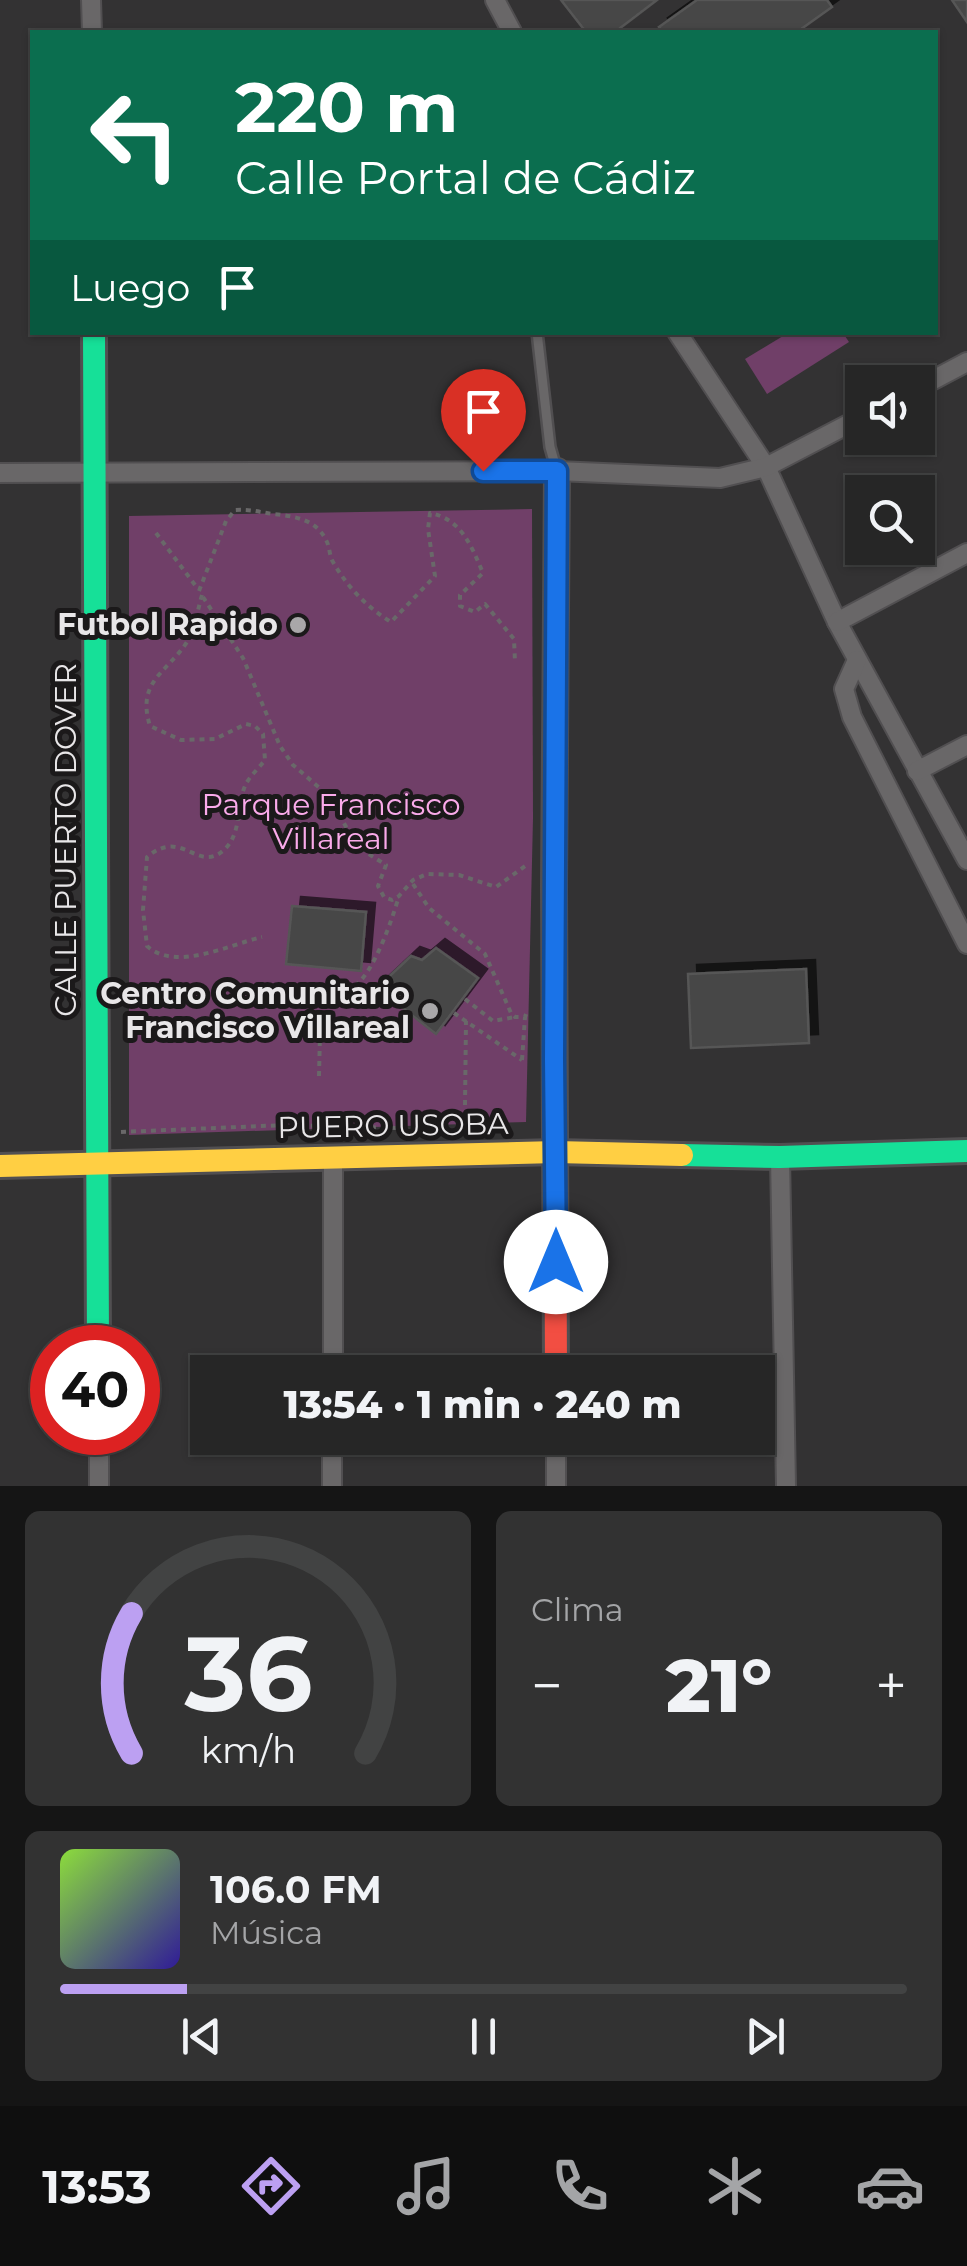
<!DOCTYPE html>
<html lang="es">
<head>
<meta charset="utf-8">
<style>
  :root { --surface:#262626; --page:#323232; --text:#f1f3f6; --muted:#a4a5a7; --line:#424343; --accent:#bca0f2 }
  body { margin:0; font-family:Montserrat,sans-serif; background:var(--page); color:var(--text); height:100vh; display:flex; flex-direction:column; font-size:38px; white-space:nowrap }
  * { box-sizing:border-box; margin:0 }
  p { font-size:32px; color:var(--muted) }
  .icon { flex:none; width:55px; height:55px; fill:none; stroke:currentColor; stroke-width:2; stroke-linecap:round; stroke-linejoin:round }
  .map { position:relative; height:1486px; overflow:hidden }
  .details { display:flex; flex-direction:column; gap:25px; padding:25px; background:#151515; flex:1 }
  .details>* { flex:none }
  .guide { position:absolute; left:30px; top:30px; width:908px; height:305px; border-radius:0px; box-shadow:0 2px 8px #0004,0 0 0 2px var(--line); background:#0b6e4f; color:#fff; overflow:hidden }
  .controls { position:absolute; left:845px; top:365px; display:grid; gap:20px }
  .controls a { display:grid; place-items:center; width:90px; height:90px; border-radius:0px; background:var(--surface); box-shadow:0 2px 8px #0004,0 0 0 2px var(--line); font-size:50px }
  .speed { position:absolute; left:30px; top:1325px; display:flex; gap:20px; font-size:50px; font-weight:700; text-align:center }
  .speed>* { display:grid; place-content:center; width:130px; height:130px; border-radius:50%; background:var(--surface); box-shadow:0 2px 8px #0004,0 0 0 2px var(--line); line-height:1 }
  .speed .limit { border:15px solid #d22; background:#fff; color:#111 }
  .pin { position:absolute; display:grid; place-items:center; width:85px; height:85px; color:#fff; margin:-102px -42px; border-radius:50% 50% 50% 0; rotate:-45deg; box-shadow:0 0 10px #0007 }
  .pin .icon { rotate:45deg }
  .me { position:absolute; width:110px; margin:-55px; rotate:0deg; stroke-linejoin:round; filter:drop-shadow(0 0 8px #0008) }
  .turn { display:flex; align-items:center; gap:35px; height:210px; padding:0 40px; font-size:45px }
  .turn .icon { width:130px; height:130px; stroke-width:2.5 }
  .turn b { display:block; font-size:70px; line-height:85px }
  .then { display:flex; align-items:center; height:95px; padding:0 40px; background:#0003; gap:20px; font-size:38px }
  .big { font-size:75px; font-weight:800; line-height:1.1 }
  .details .widget { flex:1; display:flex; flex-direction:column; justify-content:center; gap:15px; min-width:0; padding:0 35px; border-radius:15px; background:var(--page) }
  .details .dial { align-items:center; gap:0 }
  .dial svg { height:260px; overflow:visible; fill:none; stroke:var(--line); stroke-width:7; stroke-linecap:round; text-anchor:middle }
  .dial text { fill:var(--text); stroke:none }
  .song { display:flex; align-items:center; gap:30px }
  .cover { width:120px; height:120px; border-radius:15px; background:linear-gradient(135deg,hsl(90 70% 55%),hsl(250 70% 35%)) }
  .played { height:10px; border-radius:5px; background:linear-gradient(90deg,var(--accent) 15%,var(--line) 15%) }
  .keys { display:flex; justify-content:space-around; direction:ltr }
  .heat { display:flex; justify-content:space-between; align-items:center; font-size:55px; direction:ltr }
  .details .tiles { flex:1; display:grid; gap:25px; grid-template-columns:1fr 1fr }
  .widget:last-child { grid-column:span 2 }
  .trip { position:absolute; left:190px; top:1355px; width:585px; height:100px; border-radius:0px; background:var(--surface); box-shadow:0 2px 8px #0004,0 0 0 2px var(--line); font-weight:800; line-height:100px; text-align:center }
  .menu { display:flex; height:160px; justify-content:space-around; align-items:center; background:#0f0f0f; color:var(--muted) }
  .menu .icon { width:70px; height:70px }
  .menu .current { color:var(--accent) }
  .menu b { font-size:45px; color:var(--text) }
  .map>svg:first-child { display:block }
  .green { fill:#703f68 }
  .building { fill:#474747; stroke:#565656; stroke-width:2.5; filter:url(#shadow) }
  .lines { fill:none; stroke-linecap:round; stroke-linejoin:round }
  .lane-casing { stroke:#514f51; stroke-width:14 }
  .street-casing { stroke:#514f51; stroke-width:22 }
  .fast-casing { stroke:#514f51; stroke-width:28 }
  .slow-casing { stroke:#514f51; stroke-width:28 }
  .jam-casing { stroke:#514f51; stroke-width:28 }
  .path { stroke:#696869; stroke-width:4; stroke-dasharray:5 5; stroke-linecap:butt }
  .lane { stroke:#696768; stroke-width:9 }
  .street { stroke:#696768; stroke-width:18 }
  .fast { stroke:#16e098; stroke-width:22 }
  .slow { stroke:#ffcf43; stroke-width:22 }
  .jam { stroke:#f24e42; stroke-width:22 }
  .route-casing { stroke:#114b97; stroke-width:25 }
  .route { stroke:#1a73e8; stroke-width:18 }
  .poi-dot { fill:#a9a7a9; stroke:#1b191a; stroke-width:4 }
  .labels { text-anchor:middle; stroke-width:10; stroke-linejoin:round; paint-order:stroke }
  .poi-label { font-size:30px; font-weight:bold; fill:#e8e6e8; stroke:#1b191a; text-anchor:end }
  .park-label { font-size:30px; fill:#faaaea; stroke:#1b191a }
  .street-label { font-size:30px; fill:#e8e6e8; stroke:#1b191a }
</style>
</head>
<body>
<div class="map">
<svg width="967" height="1486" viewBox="0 0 967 1486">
  <defs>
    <filter id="shadow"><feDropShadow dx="9" dy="-9" stdDeviation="0" flood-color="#0009"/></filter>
  </defs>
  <rect width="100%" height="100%" fill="#333233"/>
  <!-- green -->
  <g class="green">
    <path d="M 788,333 L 843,333 L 849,342 L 767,394 L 745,359 Z"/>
    <path d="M 532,509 L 533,818 L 526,1122 L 129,1135 L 129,516 Z"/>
  </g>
  <!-- building -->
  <g class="building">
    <path d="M 561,0 L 657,0 L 615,32 L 586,32 Z"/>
    <path d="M 697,0 L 827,0 L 832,7 L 797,32 L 663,32 L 659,27 Z"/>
    <path d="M 952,0 L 967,0 L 967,22 Z"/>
    <path d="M 292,906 L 366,912 L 361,971 L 286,964 Z"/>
    <path d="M 436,948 L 478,978 L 436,1034 L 377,988 L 411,956 L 422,960 Z"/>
    <path d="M 806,969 L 809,1043 L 691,1048 L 688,974 Z"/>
  </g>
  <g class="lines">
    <!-- lane casing -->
    <g class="lane-casing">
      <path id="lane" d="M 537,332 L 550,447 L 556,468"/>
    </g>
    <!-- street casing -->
    <g class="street-casing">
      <g id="street">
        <path d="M 91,0 L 92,32"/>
        <path d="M 495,0 L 512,32"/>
        <path d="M 677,332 L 766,467 L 837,622 L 967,860"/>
        <path d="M 918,388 L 967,362"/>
        <path d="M 0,473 L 557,471 L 720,478 L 766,467 L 862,417"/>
        <path d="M 837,622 L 967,553"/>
        <path d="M 857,660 L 844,689 L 852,717 L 967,944"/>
        <path d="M 917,771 L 967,745"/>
        <path d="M 780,1157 L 786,1486"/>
        <path d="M 333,1372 L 333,1157"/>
        <path d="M 99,1432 L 99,1486"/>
        <path d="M 556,1438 L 556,1486"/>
        <path d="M 332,1486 L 332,1438"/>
      </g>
    </g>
    <!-- fast casing -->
    <g class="fast-casing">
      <g id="fast">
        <path d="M 94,332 L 98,1348"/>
        <path d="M 682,1155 L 780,1157 L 967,1151"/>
      </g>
    </g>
    <!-- slow casing -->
    <g class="slow-casing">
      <g id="slow">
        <path d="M 554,886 L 557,471"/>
        <path d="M 0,1166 L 556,1152 L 682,1155"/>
      </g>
    </g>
    <!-- jam casing -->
    <g class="jam-casing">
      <path id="jam" d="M 554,886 L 556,1372"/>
    </g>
    <!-- path -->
    <g class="path">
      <path d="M 156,533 L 198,589"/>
      <path d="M 199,591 L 226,521 L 235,510 C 250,509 259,512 273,514 C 293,516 316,519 326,540 C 330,547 329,555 333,562 C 348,588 367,607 391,622 L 435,576 L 428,529 L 430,513 C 461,519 471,545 483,573 L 460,595 L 460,606 L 475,612 L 485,604 L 514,639 L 515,662"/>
      <path d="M 202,595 C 197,611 196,628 187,642 C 167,673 136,681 150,726 L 181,740 L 215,739 L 246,724 L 255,726 L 263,734 L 265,760 C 259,768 250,776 246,784 C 235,806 243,832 224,850 C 197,874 183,827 147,857 L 143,910 L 147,946 C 176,972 228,945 262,937"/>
      <path d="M 203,597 L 243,658 L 280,746 L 293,765 L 329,796 L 350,834 L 367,853 L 386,865 L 378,886 L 384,897 L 392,900 L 399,896 L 413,880 L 427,874 L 459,875 L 496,887 L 528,864"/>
      <path d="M 413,884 L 429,908 L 485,954 L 511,1013 L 515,1017 L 525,1017 L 526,1014"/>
      <path d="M 297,987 C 312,991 337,996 352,988 C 373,976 392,920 399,896"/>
      <path d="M 465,999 L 493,1021 L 515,1017"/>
      <path d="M 454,1013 L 522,1060"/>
      <path d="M 522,1060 L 525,1017"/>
      <path d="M 319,1076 L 320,1034 L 332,1033 L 333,991"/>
      <path d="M 465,1105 L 466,1021"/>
      <path d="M 121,1132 L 286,1125 L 396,1128"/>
    </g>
    <!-- lane -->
    <use href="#lane" class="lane"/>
    <!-- street -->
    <use href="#street" class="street"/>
    <!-- fast -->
    <use href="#fast" class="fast"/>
    <!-- slow -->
    <use href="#slow" class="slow"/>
    <!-- jam -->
    <use href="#jam" class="jam"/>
  </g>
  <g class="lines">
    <!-- route casing -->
    <g class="route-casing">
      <path id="route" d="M 483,471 L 557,471 L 554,1059 L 556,1262"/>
    </g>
    <!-- route -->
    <use href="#route" class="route"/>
  </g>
  <!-- markers -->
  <g class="poi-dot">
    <circle cx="298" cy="625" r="10"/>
    <circle cx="430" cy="1011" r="10"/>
  </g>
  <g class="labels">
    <!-- poi labels -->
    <g class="poi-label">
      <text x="278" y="635">Futbol Rapido</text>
      <text x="410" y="1004">Centro Comunitario<tspan x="410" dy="34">Francisco Villareal</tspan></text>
    </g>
    <!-- park labels -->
    <g class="park-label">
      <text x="331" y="815">Parque Francisco<tspan x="331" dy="34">Villareal</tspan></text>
    </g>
    <!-- street labels -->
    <g class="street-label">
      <text transform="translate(66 840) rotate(-90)" y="10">CALLE PUERTO DOVER</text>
      <text transform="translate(393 1126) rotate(-1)" y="10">PUERO USOBA</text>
    </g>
  </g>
</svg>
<div class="controls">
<a><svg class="icon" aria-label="sound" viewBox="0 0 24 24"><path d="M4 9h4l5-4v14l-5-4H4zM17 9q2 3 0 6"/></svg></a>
<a><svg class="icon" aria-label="search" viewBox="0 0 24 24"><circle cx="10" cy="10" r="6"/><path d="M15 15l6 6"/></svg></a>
</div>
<div class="speed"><div class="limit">40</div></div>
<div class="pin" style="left:483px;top:471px;background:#d93025"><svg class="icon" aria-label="arrive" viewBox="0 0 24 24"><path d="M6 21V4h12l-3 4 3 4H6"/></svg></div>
<svg class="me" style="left:556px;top:1262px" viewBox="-20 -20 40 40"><circle r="19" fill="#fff"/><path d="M0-13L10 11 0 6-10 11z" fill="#1a73e8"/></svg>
<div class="trip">13:54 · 1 min · 240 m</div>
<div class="guide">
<div class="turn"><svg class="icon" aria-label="left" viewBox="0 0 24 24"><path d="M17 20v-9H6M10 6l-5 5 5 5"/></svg><div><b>220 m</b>Calle Portal de Cádiz</div></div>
<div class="then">Luego<svg class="icon" aria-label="arrive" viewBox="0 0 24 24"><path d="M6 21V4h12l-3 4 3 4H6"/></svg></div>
</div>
</div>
<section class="details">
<div class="tiles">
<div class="widget dial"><svg viewBox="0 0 100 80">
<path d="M14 69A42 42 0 1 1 86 69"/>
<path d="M14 69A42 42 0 0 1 14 26" stroke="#bca0f2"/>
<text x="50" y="56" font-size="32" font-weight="700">36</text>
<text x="50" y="72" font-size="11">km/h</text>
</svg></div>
<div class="widget"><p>Clima</p>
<div class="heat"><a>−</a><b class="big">21°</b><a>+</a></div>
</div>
<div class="widget">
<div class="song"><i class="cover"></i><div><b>106.0 FM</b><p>Música</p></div></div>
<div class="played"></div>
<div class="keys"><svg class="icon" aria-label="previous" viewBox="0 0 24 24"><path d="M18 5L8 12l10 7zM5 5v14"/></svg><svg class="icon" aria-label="pause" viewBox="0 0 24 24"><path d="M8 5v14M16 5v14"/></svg><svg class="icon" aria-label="next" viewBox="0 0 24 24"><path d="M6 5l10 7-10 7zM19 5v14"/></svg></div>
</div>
</div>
</section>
<nav class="menu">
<b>13:53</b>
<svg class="icon current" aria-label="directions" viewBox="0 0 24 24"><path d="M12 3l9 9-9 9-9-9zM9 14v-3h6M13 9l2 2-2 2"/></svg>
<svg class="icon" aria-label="music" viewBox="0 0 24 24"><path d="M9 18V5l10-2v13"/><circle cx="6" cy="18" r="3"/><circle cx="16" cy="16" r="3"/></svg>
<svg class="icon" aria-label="phone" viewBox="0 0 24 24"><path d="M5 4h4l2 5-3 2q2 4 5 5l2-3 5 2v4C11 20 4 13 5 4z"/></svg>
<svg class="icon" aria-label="climate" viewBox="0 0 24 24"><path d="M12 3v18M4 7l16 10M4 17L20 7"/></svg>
<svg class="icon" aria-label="car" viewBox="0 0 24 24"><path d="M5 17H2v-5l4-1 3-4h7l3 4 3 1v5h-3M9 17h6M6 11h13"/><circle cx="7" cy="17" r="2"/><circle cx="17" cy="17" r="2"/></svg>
</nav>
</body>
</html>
